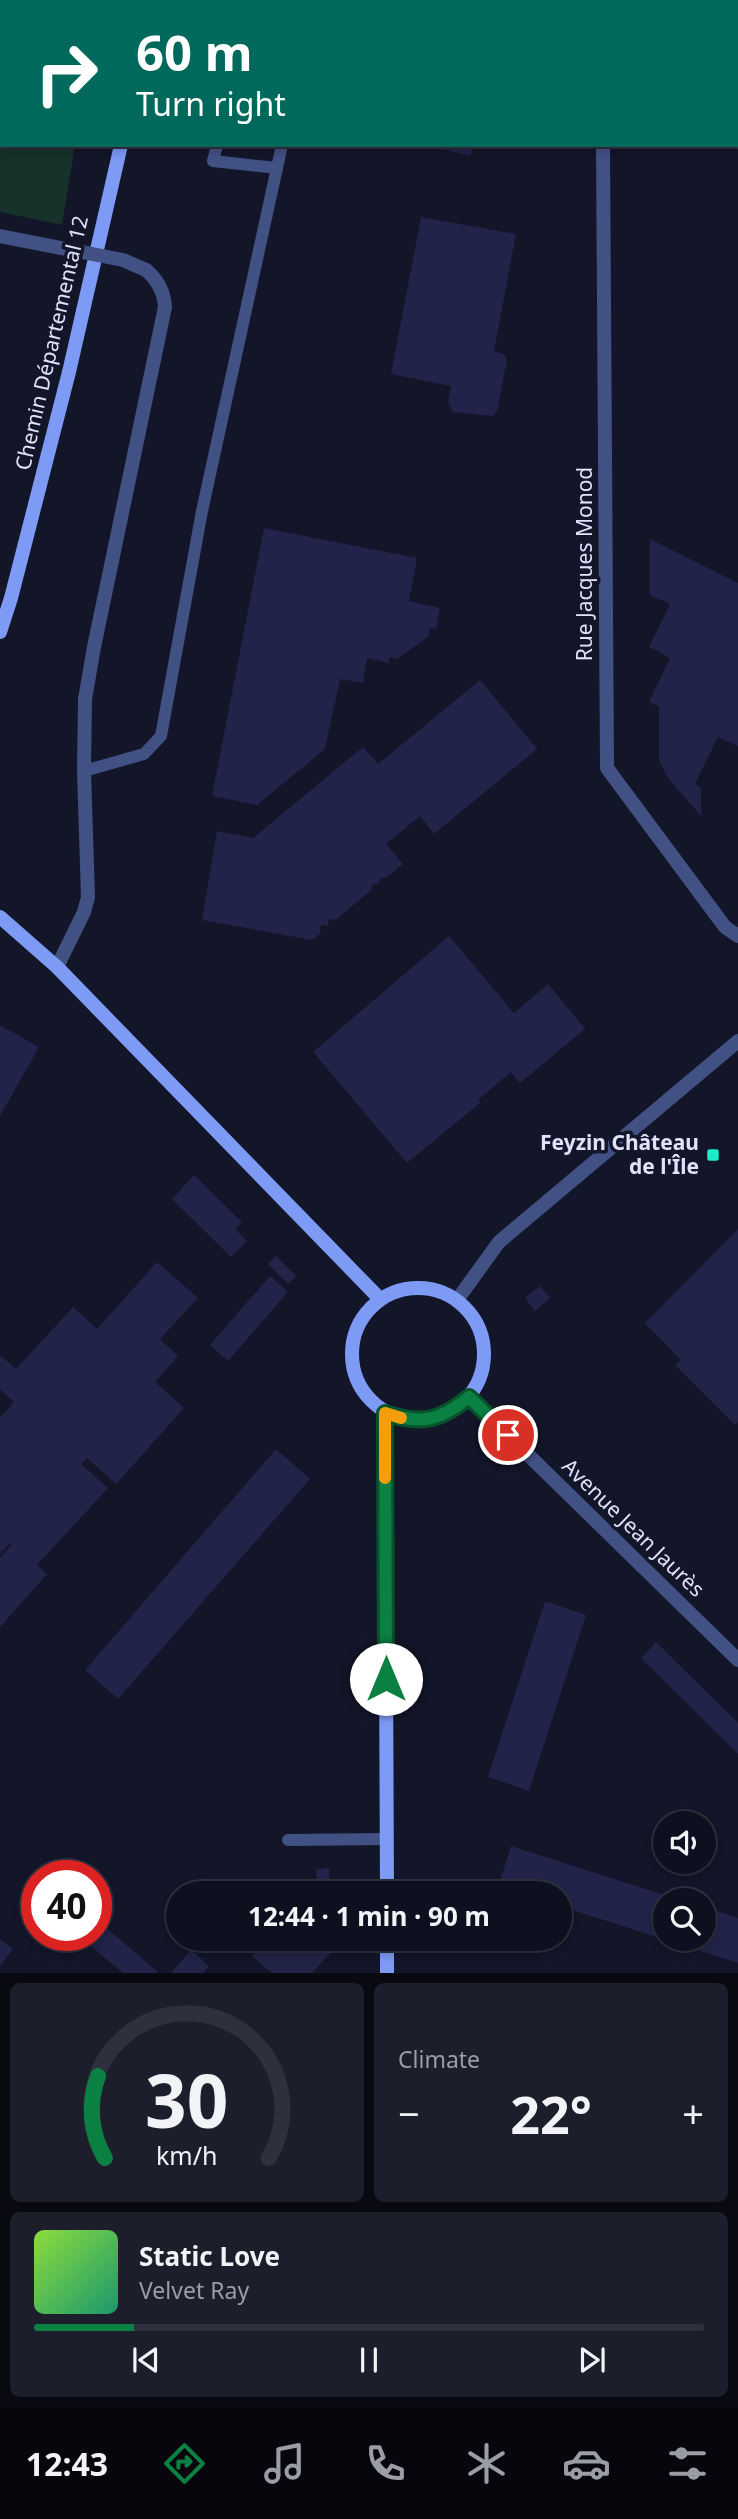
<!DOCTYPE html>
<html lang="en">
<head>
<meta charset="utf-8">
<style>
  :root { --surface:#0e101f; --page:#1c1e2c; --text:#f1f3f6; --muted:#9b9da4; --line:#2e303d; --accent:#0b8043 }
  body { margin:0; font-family:"Noto Sans",sans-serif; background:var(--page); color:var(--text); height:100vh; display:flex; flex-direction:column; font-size:26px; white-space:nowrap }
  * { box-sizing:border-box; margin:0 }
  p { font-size:23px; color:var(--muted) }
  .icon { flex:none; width:38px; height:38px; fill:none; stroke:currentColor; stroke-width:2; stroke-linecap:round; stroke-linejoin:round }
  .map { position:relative; height:1973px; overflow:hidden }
  .side { display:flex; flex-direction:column; gap:10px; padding:10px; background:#080911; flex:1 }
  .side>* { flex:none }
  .top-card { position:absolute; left:0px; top:0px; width:738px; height:147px; box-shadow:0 4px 10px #0003,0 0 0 2px var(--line); background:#00695c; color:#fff; overflow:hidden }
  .tools { position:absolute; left:653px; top:1811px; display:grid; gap:14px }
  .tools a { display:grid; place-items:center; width:63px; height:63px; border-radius:50%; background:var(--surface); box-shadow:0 4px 10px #0003,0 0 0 2px var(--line); font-size:35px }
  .speed { position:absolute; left:21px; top:1860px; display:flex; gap:14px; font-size:35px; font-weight:700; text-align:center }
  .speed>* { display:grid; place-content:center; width:91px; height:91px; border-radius:50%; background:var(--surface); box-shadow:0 4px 10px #0003,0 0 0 2px var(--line); line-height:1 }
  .speed .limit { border:10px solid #d22; background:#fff; color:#111 }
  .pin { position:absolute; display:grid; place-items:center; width:60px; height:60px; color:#fff; margin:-30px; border:4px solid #fff; border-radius:50%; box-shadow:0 2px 7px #0007 }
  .me { position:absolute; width:77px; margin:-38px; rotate:0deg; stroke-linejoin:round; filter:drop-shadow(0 0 5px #0008) }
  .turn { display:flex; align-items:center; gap:24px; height:147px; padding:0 21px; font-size:32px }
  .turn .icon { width:91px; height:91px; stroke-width:2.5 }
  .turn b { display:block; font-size:49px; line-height:60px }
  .big { font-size:52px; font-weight:700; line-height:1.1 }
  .side .widget { flex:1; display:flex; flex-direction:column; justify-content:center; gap:10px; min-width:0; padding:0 24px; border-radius:10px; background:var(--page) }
  .side .dial { align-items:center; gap:0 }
  .dial svg { height:182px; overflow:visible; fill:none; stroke:var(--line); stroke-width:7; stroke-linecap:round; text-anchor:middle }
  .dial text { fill:var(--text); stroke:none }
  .song { display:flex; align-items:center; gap:21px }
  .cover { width:84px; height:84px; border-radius:10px; background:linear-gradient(135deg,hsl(90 70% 55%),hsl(160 70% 35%)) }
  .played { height:7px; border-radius:4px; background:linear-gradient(90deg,var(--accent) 15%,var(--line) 15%) }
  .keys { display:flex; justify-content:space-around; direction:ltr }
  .heat { display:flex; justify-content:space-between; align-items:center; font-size:38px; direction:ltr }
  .side .tiles { flex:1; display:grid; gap:10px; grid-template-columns:1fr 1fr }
  .widget:last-child { grid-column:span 2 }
  .trip { position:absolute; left:166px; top:1881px; width:406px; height:70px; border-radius:35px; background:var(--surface); box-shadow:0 4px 10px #0003,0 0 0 2px var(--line); font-weight:700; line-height:70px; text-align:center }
  .dock { display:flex; height:112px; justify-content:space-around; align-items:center; background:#06060c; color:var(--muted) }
  .dock .icon { width:49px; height:49px }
  .dock .active { color:var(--accent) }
  .dock b { font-size:32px; color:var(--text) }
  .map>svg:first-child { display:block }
  .green { fill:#16322a }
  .building { fill:#212348 }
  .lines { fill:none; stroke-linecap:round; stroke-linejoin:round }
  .lane { stroke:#425184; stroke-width:12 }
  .street { stroke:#425184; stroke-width:14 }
  .secondary { stroke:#7d9af4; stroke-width:14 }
  .street-bridge { stroke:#425184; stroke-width:14 }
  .route-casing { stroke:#07532c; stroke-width:18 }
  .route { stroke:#0b8043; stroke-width:12 }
  .slow { stroke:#f59e0b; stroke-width:12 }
  .poi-dot { fill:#1aebc8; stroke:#131529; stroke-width:2.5 }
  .labels { text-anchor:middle; stroke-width:7; stroke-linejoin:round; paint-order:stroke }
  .street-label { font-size:21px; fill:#dee2fc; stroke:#131529 }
  .poi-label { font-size:21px; font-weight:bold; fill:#dee2fc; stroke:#131529; text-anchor:end }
</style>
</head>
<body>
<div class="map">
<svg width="738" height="1973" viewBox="0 0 738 1973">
  <rect width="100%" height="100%" fill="#131529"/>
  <!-- green -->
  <path class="green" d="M 0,0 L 30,2 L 2,2 L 2,145 L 75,145 L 62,225 L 0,212 Z"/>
  <!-- building -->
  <g class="building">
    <path d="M 423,145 L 473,145 L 471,156 Z"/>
    <path d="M 421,217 L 516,234 L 494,351 L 504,354 L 507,360 L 497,412 L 493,416 L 453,412 L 448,402 L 451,386 L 391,374 Z"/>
    <path d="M 264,528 L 417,558 L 409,601 L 440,608 L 436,629 L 430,628 L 428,637 L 397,659 L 389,657 L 389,663 L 367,658 L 363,683 L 340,679 L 325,749 L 257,805 L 212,796 Z"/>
    <path d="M 650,539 L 738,583 L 738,746 L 718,737 L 695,784 L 701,788 L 701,816 L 667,777 L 659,760 L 659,707 L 649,702 L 670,658 L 649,647 L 670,604 L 650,595 Z"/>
    <path d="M 480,680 L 537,749 L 434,834 L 420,816 L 386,844 L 403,864 L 386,878 L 380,878 L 379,884 L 373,884 L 371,890 L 336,920 L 329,919 L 328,926 L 321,925 L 320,934 L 312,940 L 202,920 L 217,831 L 253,838 L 363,747 L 378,764 Z"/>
    <path d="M 449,936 L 514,1013 L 548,984 L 585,1029 L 520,1083 L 511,1072 L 478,1100 L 480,1103 L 407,1163 L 313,1052 Z"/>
    <path d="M 0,1025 L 39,1047 L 0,1116 Z"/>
    <path d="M 194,1175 L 242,1222 L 235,1229 L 247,1241 L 231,1257 L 172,1199 Z"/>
    <path d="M 738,1229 L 738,1422 L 735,1425 L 675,1365 L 681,1360 L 645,1323 Z"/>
    <path d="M 276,1256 L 296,1276 L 288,1284 L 268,1264 Z"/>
    <path d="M 157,1262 L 198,1298 L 160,1339 L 178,1356 L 155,1382 L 184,1408 L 116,1484 L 87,1458 L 81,1464 L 108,1488 L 37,1565 L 47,1574 L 0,1627 L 0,1558 L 12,1544 L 10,1543 L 0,1554 L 0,1418 L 14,1402 L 0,1389 L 0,1357 L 1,1356 L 16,1369 L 73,1307 L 97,1329 Z"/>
    <path d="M 270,1276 L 288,1292 L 228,1361 L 210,1345 Z"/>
    <path d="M 540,1286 L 550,1298 L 535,1311 L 525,1298 Z"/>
    <path d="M 276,1449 L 310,1479 L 118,1699 L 85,1670 Z"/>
    <path d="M 545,1601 L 586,1615 L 529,1791 L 488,1777 Z"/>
    <path d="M 656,1642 L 738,1723 L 738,1754 L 641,1658 Z"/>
    <path d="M 511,1846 L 680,1900 L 665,1900 L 665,1939 L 704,1939 L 704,1907 L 738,1918 L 738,1963 L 560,1906 L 560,1894 L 519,1894 L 498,1887 Z"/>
    <path d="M 329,1868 L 330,1894 L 317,1894 L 316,1869 Z"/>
    <path d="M 96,1919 L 159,1973 L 123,1973 L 79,1936 L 96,1936 Z"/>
    <path d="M 0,1939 L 13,1949 L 0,1966 Z"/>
    <path d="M 267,1939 L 329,1939 L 337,1946 L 312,1973 L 272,1973 L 252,1956 Z"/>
    <path d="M 191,1950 L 209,1966 L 203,1973 L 171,1973 Z"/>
  </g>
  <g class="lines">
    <!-- lane -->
    <g class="lane">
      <path d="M 217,145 L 213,161 L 277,168"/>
      <path d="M 84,771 L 144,754 L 161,736 L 202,511 L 282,145"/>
      <path d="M 288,1840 L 387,1839"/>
    </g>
    <!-- street -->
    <g class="street">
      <path d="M 636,2 L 637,0"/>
      <path d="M 603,145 L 607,768 L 725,927 L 738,936"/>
      <path d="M 57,967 L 84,912 L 88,897 L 84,771 L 85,699 L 94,647 L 165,307 C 164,291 158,280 146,270"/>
      <path d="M 457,1300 L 499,1242 L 738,1041"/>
      <path d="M 469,1397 L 738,1660"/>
    </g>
    <!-- secondary -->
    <g class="secondary">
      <path d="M 150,2 L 151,0"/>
      <path d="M 0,632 L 11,598 L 69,372 L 121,145"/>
      <path d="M 0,917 L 57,967 L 380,1299"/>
      <circle cx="418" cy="1354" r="66"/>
      <path d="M 385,1413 L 387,1894"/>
      <path d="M 387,1939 L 387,1973"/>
    </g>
    <!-- street-bridge -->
    <path class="street-bridge" d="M 0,236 L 123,260 L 146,270"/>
  </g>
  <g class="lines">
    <!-- route casing -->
    <g class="route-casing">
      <path id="route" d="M 386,1679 L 385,1413 C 421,1425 440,1421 469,1397 L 508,1435"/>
    </g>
    <!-- route -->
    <use href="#route" class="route"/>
    <!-- slow -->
    <path class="slow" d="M 385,1478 L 385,1413 L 401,1418"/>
  </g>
  <!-- markers -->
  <rect class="poi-dot" x="706" y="1148" width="14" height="14" rx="3.5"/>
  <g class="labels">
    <!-- street labels -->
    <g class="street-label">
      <text transform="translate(52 343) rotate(-77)" y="7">Chemin Départemental 12</text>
      <text transform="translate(585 564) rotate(-90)" y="7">Rue Jacques Monod</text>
      <text transform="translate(633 1528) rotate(44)" y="7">Avenue Jean Jaurès</text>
    </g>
    <!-- poi labels -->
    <g class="poi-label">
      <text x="699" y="1150">Feyzin Château<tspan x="699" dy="24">de l'Île</tspan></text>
    </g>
  </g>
</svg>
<div class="tools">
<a><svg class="icon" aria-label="sound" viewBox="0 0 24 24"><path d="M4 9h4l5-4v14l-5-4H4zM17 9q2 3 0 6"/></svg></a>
<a><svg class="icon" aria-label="search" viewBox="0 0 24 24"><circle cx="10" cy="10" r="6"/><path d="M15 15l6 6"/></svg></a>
</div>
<div class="speed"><div class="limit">40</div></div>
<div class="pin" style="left:508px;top:1435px;background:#d93025"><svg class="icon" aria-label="arrive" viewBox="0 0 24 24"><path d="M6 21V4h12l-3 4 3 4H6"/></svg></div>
<svg class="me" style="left:386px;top:1679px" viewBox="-20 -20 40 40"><circle r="19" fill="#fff"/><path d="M0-13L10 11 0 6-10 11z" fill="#0b8043"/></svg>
<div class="trip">12:44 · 1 min · 90 m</div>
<div class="top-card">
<div class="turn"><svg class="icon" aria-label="right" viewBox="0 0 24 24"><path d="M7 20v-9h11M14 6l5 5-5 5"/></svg><div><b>60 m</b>Turn right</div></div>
</div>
</div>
<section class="side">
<div class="tiles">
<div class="widget dial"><svg viewBox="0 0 100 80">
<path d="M14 69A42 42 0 1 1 86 69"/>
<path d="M14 69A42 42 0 0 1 11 33" stroke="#0b8043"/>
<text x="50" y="56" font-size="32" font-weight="700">30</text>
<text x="50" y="72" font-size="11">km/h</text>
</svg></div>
<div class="widget"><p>Climate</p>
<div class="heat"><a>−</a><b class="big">22°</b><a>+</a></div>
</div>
<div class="widget">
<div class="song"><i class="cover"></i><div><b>Static Love</b><p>Velvet Ray</p></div></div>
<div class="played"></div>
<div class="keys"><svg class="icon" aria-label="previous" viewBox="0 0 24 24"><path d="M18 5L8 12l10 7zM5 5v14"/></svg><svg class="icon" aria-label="pause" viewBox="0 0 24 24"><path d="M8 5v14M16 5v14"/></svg><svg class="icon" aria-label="next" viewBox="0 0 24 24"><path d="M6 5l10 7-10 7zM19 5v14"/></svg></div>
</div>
</div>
</section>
<nav class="dock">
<b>12:43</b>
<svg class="icon active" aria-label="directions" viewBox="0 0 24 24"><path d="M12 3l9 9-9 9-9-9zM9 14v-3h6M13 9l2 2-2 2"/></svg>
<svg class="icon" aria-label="music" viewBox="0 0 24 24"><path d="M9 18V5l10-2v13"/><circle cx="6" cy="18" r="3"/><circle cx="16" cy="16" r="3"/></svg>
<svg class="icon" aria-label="phone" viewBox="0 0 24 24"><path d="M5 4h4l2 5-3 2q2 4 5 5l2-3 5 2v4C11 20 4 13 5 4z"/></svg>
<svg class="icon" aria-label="climate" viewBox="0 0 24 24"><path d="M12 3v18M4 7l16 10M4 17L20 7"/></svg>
<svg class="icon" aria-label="car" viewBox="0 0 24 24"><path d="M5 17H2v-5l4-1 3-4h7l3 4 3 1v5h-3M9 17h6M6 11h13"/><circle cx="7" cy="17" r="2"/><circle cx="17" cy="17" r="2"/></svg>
<svg class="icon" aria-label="filters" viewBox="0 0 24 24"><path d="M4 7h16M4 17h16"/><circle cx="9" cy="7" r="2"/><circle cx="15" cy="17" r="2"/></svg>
</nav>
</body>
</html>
